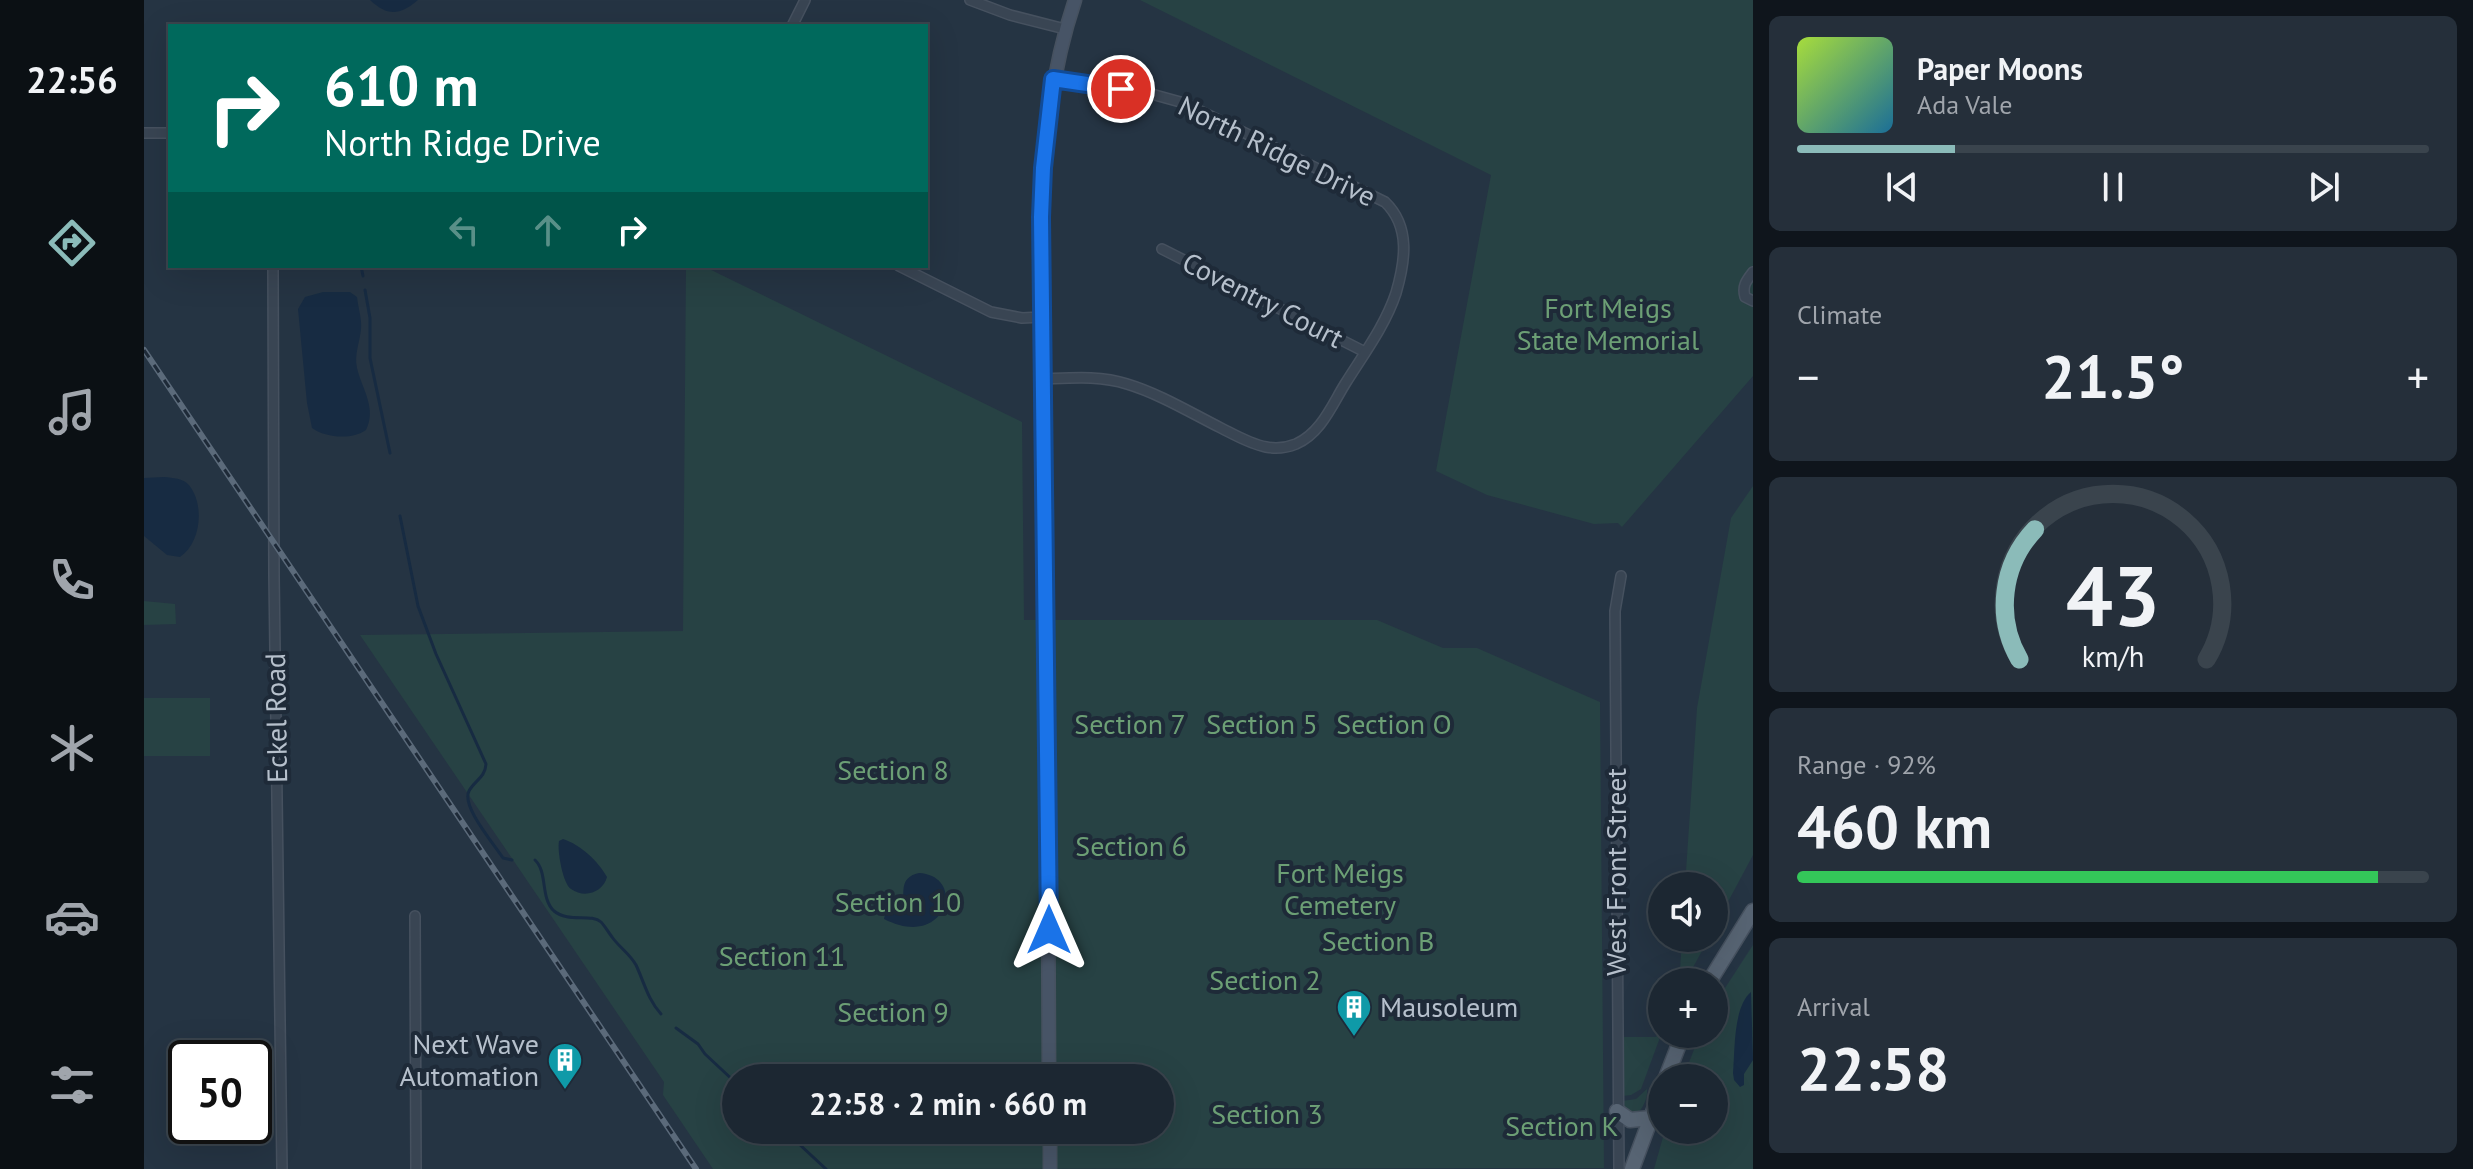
<!DOCTYPE html>
<html lang="en">
<head>
<meta charset="utf-8">
<style>
  :root { --surface:#1c2732; --page:#252f3a; --text:#f1f3f6; --muted:#a0a5ac; --line:#3a444d; --accent:#8bbbb9 }
  body { margin:0; font-family:"PT Sans",sans-serif; background:var(--page); color:var(--text); height:100vh; display:flex; flex-direction:column; font-size:30px; white-space:nowrap }
  * { box-sizing:border-box; margin:0 }
  p { font-size:26px; color:var(--muted) }
  .icon { flex:none; width:44px; height:44px; fill:none; stroke:currentColor; stroke-width:2; stroke-linecap:round; stroke-linejoin:round }
  .map { position:relative; flex:1; overflow:hidden }
  .panel { display:flex; flex-direction:column; gap:16px; padding:16px; background:#0f151c; width:720px }
  .panel>* { flex:none }
  .top-card { position:absolute; left:24px; top:24px; width:760px; height:244px; border-radius:0px; box-shadow:0 8px 32px #0002,0 0 0 2px var(--line); background:#00695c; color:#fff; overflow:hidden }
  .tools { position:absolute; left:1504px; top:872px; display:grid; gap:16px }
  .tools a { display:grid; place-items:center; width:80px; height:80px; border-radius:50%; background:var(--surface); box-shadow:0 8px 32px #0002,0 0 0 2px var(--line); font-size:40px }
  .speed { position:absolute; left:24px; top:1040px; display:flex; gap:16px; font-size:40px; font-weight:700; text-align:center }
  .speed>* { display:grid; place-content:center; width:104px; height:104px; border-radius:50%; background:var(--surface); box-shadow:0 8px 32px #0002,0 0 0 2px var(--line); line-height:1 }
  .speed .limit { border:4px solid #111; border-radius:12px; background:#fff; color:#111 }
  .pin { position:absolute; display:grid; place-items:center; width:68px; height:68px; color:#fff; margin:-34px; border:4px solid #fff; border-radius:50%; box-shadow:0 2px 8px #0007 }
  .me { position:absolute; width:88px; margin:-44px; rotate:0deg; stroke-linejoin:round; filter:drop-shadow(0 0 6px #0008) }
  .turn { display:flex; align-items:center; gap:28px; height:168px; padding:0 24px; font-size:36px }
  .turn .icon { width:104px; height:104px; stroke-width:2.5 }
  .turn b { display:block; font-size:56px; line-height:68px }
  .lanes { display:flex; align-items:center; height:76px; padding:0 24px; background:#0003; justify-content:center; gap:40px; direction:ltr }
  .lanes .off { opacity:.35 }
  .big { font-size:60px; font-weight:700; line-height:1.1 }
  .panel .card { flex:1; display:flex; flex-direction:column; justify-content:center; gap:12px; min-width:0; padding:0 28px; border-radius:12px; background:var(--page) }
  .panel .dial { align-items:center; gap:0 }
  .dial svg { height:208px; overflow:visible; fill:none; stroke:var(--line); stroke-width:7; stroke-linecap:round; text-anchor:middle }
  .dial text { fill:var(--text); stroke:none }
  .song { display:flex; align-items:center; gap:24px }
  .cover { width:96px; height:96px; border-radius:12px; background:linear-gradient(135deg,hsl(80 70% 55%),hsl(200 70% 35%)) }
  .played { height:8px; border-radius:4px; background:linear-gradient(90deg,var(--accent) 25%,var(--line) 25%) }
  .keys { display:flex; justify-content:space-around; direction:ltr }
  .heat { display:flex; justify-content:space-between; align-items:center; font-size:44px; direction:ltr }
  .charge { height:12px; border-radius:6px; background:linear-gradient(90deg,#34c759 92%,var(--line) 0) }
  .trip { position:absolute; left:578px; top:1064px; width:452px; height:80px; border-radius:40px; background:var(--surface); box-shadow:0 8px 32px #0002,0 0 0 2px var(--line); font-weight:700; line-height:80px; text-align:center }
  main { display:flex; flex:1; min-height:0 }
  .dock { display:flex; flex-direction:column; width:144px; justify-content:space-around; align-items:center; background:#0b1014; color:var(--muted) }
  .dock .icon { width:56px; height:56px }
  .dock .active { color:var(--accent) }
  .dock b { font-size:36px; color:var(--text) }
  .map>svg:first-child { display:block }
  .green { fill:#274244; fill-rule:evenodd }
  .water { fill:#172b42 }
  .lines { fill:none; stroke-linecap:round; stroke-linejoin:round }
  .stream { stroke:#172b42; stroke-width:3 }
  .minor-casing { stroke:#46515f; stroke-width:12 }
  .secondary-casing { stroke:#46515f; stroke-width:15 }
  .primary-casing { stroke:#46515f; stroke-width:17 }
  .minor { stroke:#394553; stroke-width:9 }
  .secondary { stroke:#475466; stroke-width:12 }
  .primary { stroke:#576473; stroke-width:14 }
  .rail-casing { stroke:#5b6a7a; stroke-width:6 }
  .rail { stroke:#1e2a38; stroke-width:3; stroke-dasharray:9; stroke-linecap:butt }
  .route-casing { stroke:#114b97; stroke-width:20 }
  .route { stroke:#1a73e8; stroke-width:14 }
  .labels { text-anchor:middle; stroke-width:8; stroke-linejoin:round; paint-order:stroke }
  .street-label { font-size:28px; fill:#b6c0cc; stroke:#1e2a38 }
  .park-label { font-size:28px; fill:#6c9f75; stroke:#1e2a38 }
  .poi-label { font-size:28px; fill:#b6c0cc; stroke:#1e2a38; text-anchor:start }
</style>
</head>
<body>
<main>
<nav class="dock">
<b>22:56</b>
<svg class="icon active" aria-label="directions" viewBox="0 0 24 24"><path d="M12 3l9 9-9 9-9-9zM9 14v-3h6M13 9l2 2-2 2"/></svg>
<svg class="icon" aria-label="music" viewBox="0 0 24 24"><path d="M9 18V5l10-2v13"/><circle cx="6" cy="18" r="3"/><circle cx="16" cy="16" r="3"/></svg>
<svg class="icon" aria-label="phone" viewBox="0 0 24 24"><path d="M5 4h4l2 5-3 2q2 4 5 5l2-3 5 2v4C11 20 4 13 5 4z"/></svg>
<svg class="icon" aria-label="climate" viewBox="0 0 24 24"><path d="M12 3v18M4 7l16 10M4 17L20 7"/></svg>
<svg class="icon" aria-label="car" viewBox="0 0 24 24"><path d="M5 17H2v-5l4-1 3-4h7l3 4 3 1v5h-3M9 17h6M6 11h13"/><circle cx="7" cy="17" r="2"/><circle cx="17" cy="17" r="2"/></svg>
<svg class="icon" aria-label="filters" viewBox="0 0 24 24"><path d="M4 7h16M4 17h16"/><circle cx="9" cy="7" r="2"/><circle cx="15" cy="17" r="2"/></svg>
</nav>
<div class="map">
<svg width="1609" height="1169" viewBox="0 0 1609 1169">
  <rect width="100%" height="100%" fill="#253443"/>
  <!-- green -->
  <g class="green">
    <path d="M 996,0 L 1609,0 L 1609,376 L 1478,527 L 1474,523 L 1450,524 L 1343,495 L 1292,471 L 1347,175 Z"/>
    <path d="M 542,266 L 559,266 L 878,422 L 880,620 L 1233,620 L 1299,648 L 1333,648 L 1456,702 L 1460,1168 L 569,1169 L 519,1095 L 520,1082 L 216,635 L 539,631 ZM 592,1078 L 1016,1078 L 1016,1130 L 592,1130 Z"/>
    <path d="M 1609,486 L 1609,855 L 1570,928 L 1570,886 L 1541,886 L 1553,708 L 1587,518 Z"/>
    <path d="M 0,601 L 31,604 L 32,624 L 0,625 Z"/>
    <rect x="0" y="698" width="66" height="58"/>
    <path d="M 1538,938 L 1565,938 L 1541,982 L 1532,982 L 1536,971 Z"/>
    <path d="M 1609,945 L 1609,1169 L 1510,1169 L 1521,1130 L 1570,1130 L 1570,1078 L 1539,1078 L 1556,1034 L 1570,1034 L 1570,1005 Z"/>
    <path d="M 1518,1025 L 1518,1032 L 1497,1089 L 1487,1095 L 1479,1096 L 1479,1037 L 1512,1037 Z"/>
    <path d="M 1503,1089 C 1504,1097 1499,1111 1490,1115 L 1479,1107 L 1478,1101 L 1492,1099 Z"/>
  </g>
  <!-- water -->
  <g class="water">
    <path d="M 226,0 L 274,0 C 256,15 244,17 226,0 Z"/>
    <path d="M 179,292 L 206,292 L 213,297 C 214,307 218,319 217,329 C 216,342 210,354 213,368 C 218,389 233,408 222,430 C 208,440 182,438 168,428 L 163,403 L 154,309 L 161,297 Z"/>
    <path d="M 20,477 C 29,478 39,478 45,485 C 61,505 57,543 36,557 L 23,555 L 0,536 L 0,478 Z"/>
    <path d="M 419,839 C 437,845 454,861 463,877 C 459,892 441,899 427,889 C 419,884 413,851 415,841 Z"/>
    <path d="M 775,873 C 824,876 802,951 740,919 L 741,914 L 758,910 C 762,894 753,878 775,873 Z"/>
    <path d="M 1607,992 L 1609,1060 L 1600,1074 L 1600,1085 L 1596,1087 L 1590,1080 L 1589,1073 C 1591,1051 1589,1007 1607,992 Z"/>
  </g>
  <g class="lines">
    <!-- stream -->
    <g class="stream">
      <path d="M 217,266 L 219,276"/>
      <path d="M 221,290 L 226,318 L 226,358 L 246,453"/>
      <path d="M 256,516 L 274,606 L 292,654 L 342,764 C 341,778 331,780 325,791 C 317,806 350,844 359,858 L 368,860"/>
      <path d="M 391,860 C 404,872 396,898 410,911 C 424,923 447,913 457,922 C 461,926 464,932 468,937 C 475,947 486,954 492,965 C 500,982 504,1000 517,1014"/>
      <path d="M 532,1028 L 554,1044 L 561,1054 L 592,1083"/>
      <path d="M 640,1130 L 682,1169"/>
    </g>
    <!-- minor casing -->
    <g class="minor-casing">
      <g id="minor">
        <path d="M 826,0 L 866,15 L 921,29"/>
        <path d="M 648,26 L 661,0"/>
        <path d="M 0,133 L 26,133"/>
        <path d="M 1018,249 L 1221,352"/>
        <path d="M 129,266 L 130,576 L 138,1169"/>
        <path d="M 755,266 L 847,312 L 878,318 L 898,317"/>
        <path d="M 1609,272 C 1602,281 1598,286 1601,297 L 1609,301"/>
        <path d="M 898,379 C 926,378 956,375 983,384 C 1016,394 1047,413 1077,428 C 1091,435 1106,444 1122,447 C 1132,449 1142,448 1152,444 C 1177,433 1188,405 1201,384 C 1219,355 1241,326 1252,293 C 1261,262 1267,227 1241,202 L 1040,103 L 1000,92 L 909,79"/>
        <path d="M 271,916 L 272,1169"/>
        <path d="M 1475,1169 L 1471,611 L 1477,576"/>
      </g>
    </g>
    <!-- secondary casing -->
    <g class="secondary-casing">
      <g id="secondary">
        <path d="M 905,1078 L 903,663 L 897,217 C 900,143 907,71 931,0"/>
        <path d="M 906,1130 L 906,1169"/>
      </g>
    </g>
    <!-- primary casing -->
    <g class="primary-casing">
      <g id="primary">
        <path d="M 1565,982 L 1609,911"/>
        <path d="M 1522,1078 L 1539,1034"/>
        <path d="M 1473,1111 L 1486,1120 L 1507,1118"/>
        <path d="M 1488,1169 L 1518,1088"/>
      </g>
    </g>
    <!-- minor -->
    <use href="#minor" class="minor"/>
    <!-- secondary -->
    <use href="#secondary" class="secondary"/>
    <!-- primary -->
    <use href="#primary" class="primary"/>
    <!-- rail casing -->
    <g class="rail-casing">
      <path id="rail" d="M 0,350 L 552,1169"/>
    </g>
    <!-- rail -->
    <use href="#rail" class="rail"/>
  </g>
  <g class="lines">
    <!-- route casing -->
    <g class="route-casing">
      <path id="route" d="M 905,930 L 897,217 L 899,168 L 909,79 L 977,89"/>
    </g>
    <!-- route -->
    <use href="#route" class="route"/>
  </g>
  <!-- icons -->
  <defs>
    <g id="building-pin" transform="scale(1.8)"><path d="M0 17L-7.5 6A9.5 9.5 0 1 1 7.5 6Z" fill="#0f9aa8" stroke="#1e2a38"/><path d="M-4-6H4V6H1V3H-1V6H-4ZM-2.5-4.3h1.7v1.8h-1.7ZM.8-4.3h1.7v1.8H.8ZM-2.5-1h1.7V.8h-1.7ZM.8-1h1.7V.8H.8Z" fill="#fff"/></g>
  </defs>
  <g fill-rule="evenodd">
    <use href="#building-pin" x="1210" y="1007"/>
    <use href="#building-pin" x="421" y="1060"/>
  </g>
  <g class="labels">
    <!-- street labels -->
    <g class="street-label">
      <text transform="translate(1133 151) rotate(26)" y="10">North Ridge Drive</text>
      <text transform="translate(1119 300) rotate(27)" y="10">Coventry Court</text>
      <text transform="translate(132 718) rotate(-91)" y="10">Eckel Road</text>
      <text transform="translate(1472 872) rotate(-90)" y="10">West Front Street</text>
    </g>
    <!-- park labels -->
    <g class="park-label">
      <text x="1464" y="318">Fort Meigs<tspan x="1464" dy="32">State Memorial</tspan></text>
      <text x="986" y="734">Section 7</text>
      <text x="1118" y="734">Section 5</text>
      <text x="1250" y="734">Section O</text>
      <text x="749" y="780">Section 8</text>
      <text x="987" y="856">Section 6</text>
      <text x="1196" y="883">Fort Meigs<tspan x="1196" dy="32">Cemetery</tspan></text>
      <text x="754" y="912">Section 10</text>
      <text x="1234" y="951">Section B</text>
      <text x="638" y="966">Section 11</text>
      <text x="1121" y="990">Section 2</text>
      <text x="749" y="1022">Section 9</text>
      <text x="1123" y="1124">Section 3</text>
      <text x="1418" y="1136">Section K</text>
    </g>
    <!-- poi labels -->
    <g class="poi-label">
      <text x="1236" y="1017">Mausoleum</text>
      <text x="395" y="1054" text-anchor="end">Next Wave<tspan x="395" dy="32">Automation</tspan></text>
    </g>
  </g>
</svg>
<div class="tools">
<a><svg class="icon" aria-label="sound" viewBox="0 0 24 24"><path d="M4 9h4l5-4v14l-5-4H4zM17 9q2 3 0 6"/></svg></a>
<a>+</a>
<a>−</a>
</div>
<div class="speed"><div class="limit">50</div></div>
<div class="pin" style="left:977px;top:89px;background:#d93025"><svg class="icon" aria-label="arrive" viewBox="0 0 24 24"><path d="M6 21V4h12l-3 4 3 4H6"/></svg></div>
<svg class="me" style="left:905px;top:930px" viewBox="-20 -20 40 40"><path d="M0-17L14 15 0 8-14 15z" fill="#1a73e8" stroke="#fff" stroke-width="4"/></svg>
<div class="trip">22:58 · 2 min · 660 m</div>
<div class="top-card">
<div class="turn"><svg class="icon" aria-label="right" viewBox="0 0 24 24"><path d="M7 20v-9h11M14 6l5 5-5 5"/></svg><div><b>610 m</b>North Ridge Drive</div></div>
<div class="lanes"><svg class="icon off" aria-label="left" viewBox="0 0 24 24"><path d="M17 20v-9H6M10 6l-5 5 5 5"/></svg><svg class="icon off" aria-label="ahead" viewBox="0 0 24 24"><path d="M12 20V5M6 11l6-6 6 6"/></svg><svg class="icon" aria-label="right" viewBox="0 0 24 24"><path d="M7 20v-9h11M14 6l5 5-5 5"/></svg></div>
</div>
</div>
<section class="panel">
<div class="card">
<div class="song"><i class="cover"></i><div><b>Paper Moons</b><p>Ada Vale</p></div></div>
<div class="played"></div>
<div class="keys"><svg class="icon" aria-label="previous" viewBox="0 0 24 24"><path d="M18 5L8 12l10 7zM5 5v14"/></svg><svg class="icon" aria-label="pause" viewBox="0 0 24 24"><path d="M8 5v14M16 5v14"/></svg><svg class="icon" aria-label="next" viewBox="0 0 24 24"><path d="M6 5l10 7-10 7zM19 5v14"/></svg></div>
</div>
<div class="card"><p>Climate</p>
<div class="heat"><a>−</a><b class="big">21.5°</b><a>+</a></div>
</div>
<div class="card dial"><svg viewBox="0 0 100 80">
<path d="M14 69A42 42 0 1 1 86 69"/>
<path d="M14 69A42 42 0 0 1 20 19" stroke="#8bbbb9"/>
<text x="50" y="56" font-size="32" font-weight="700">43</text>
<text x="50" y="72" font-size="11">km/h</text>
</svg></div>
<div class="card"><p>Range · 92%</p><b class="big">460 km</b><div class="charge"></div></div>
<div class="card"><p>Arrival</p><b class="big">22:58</b></div>
</section>
</main>
</body>
</html>
